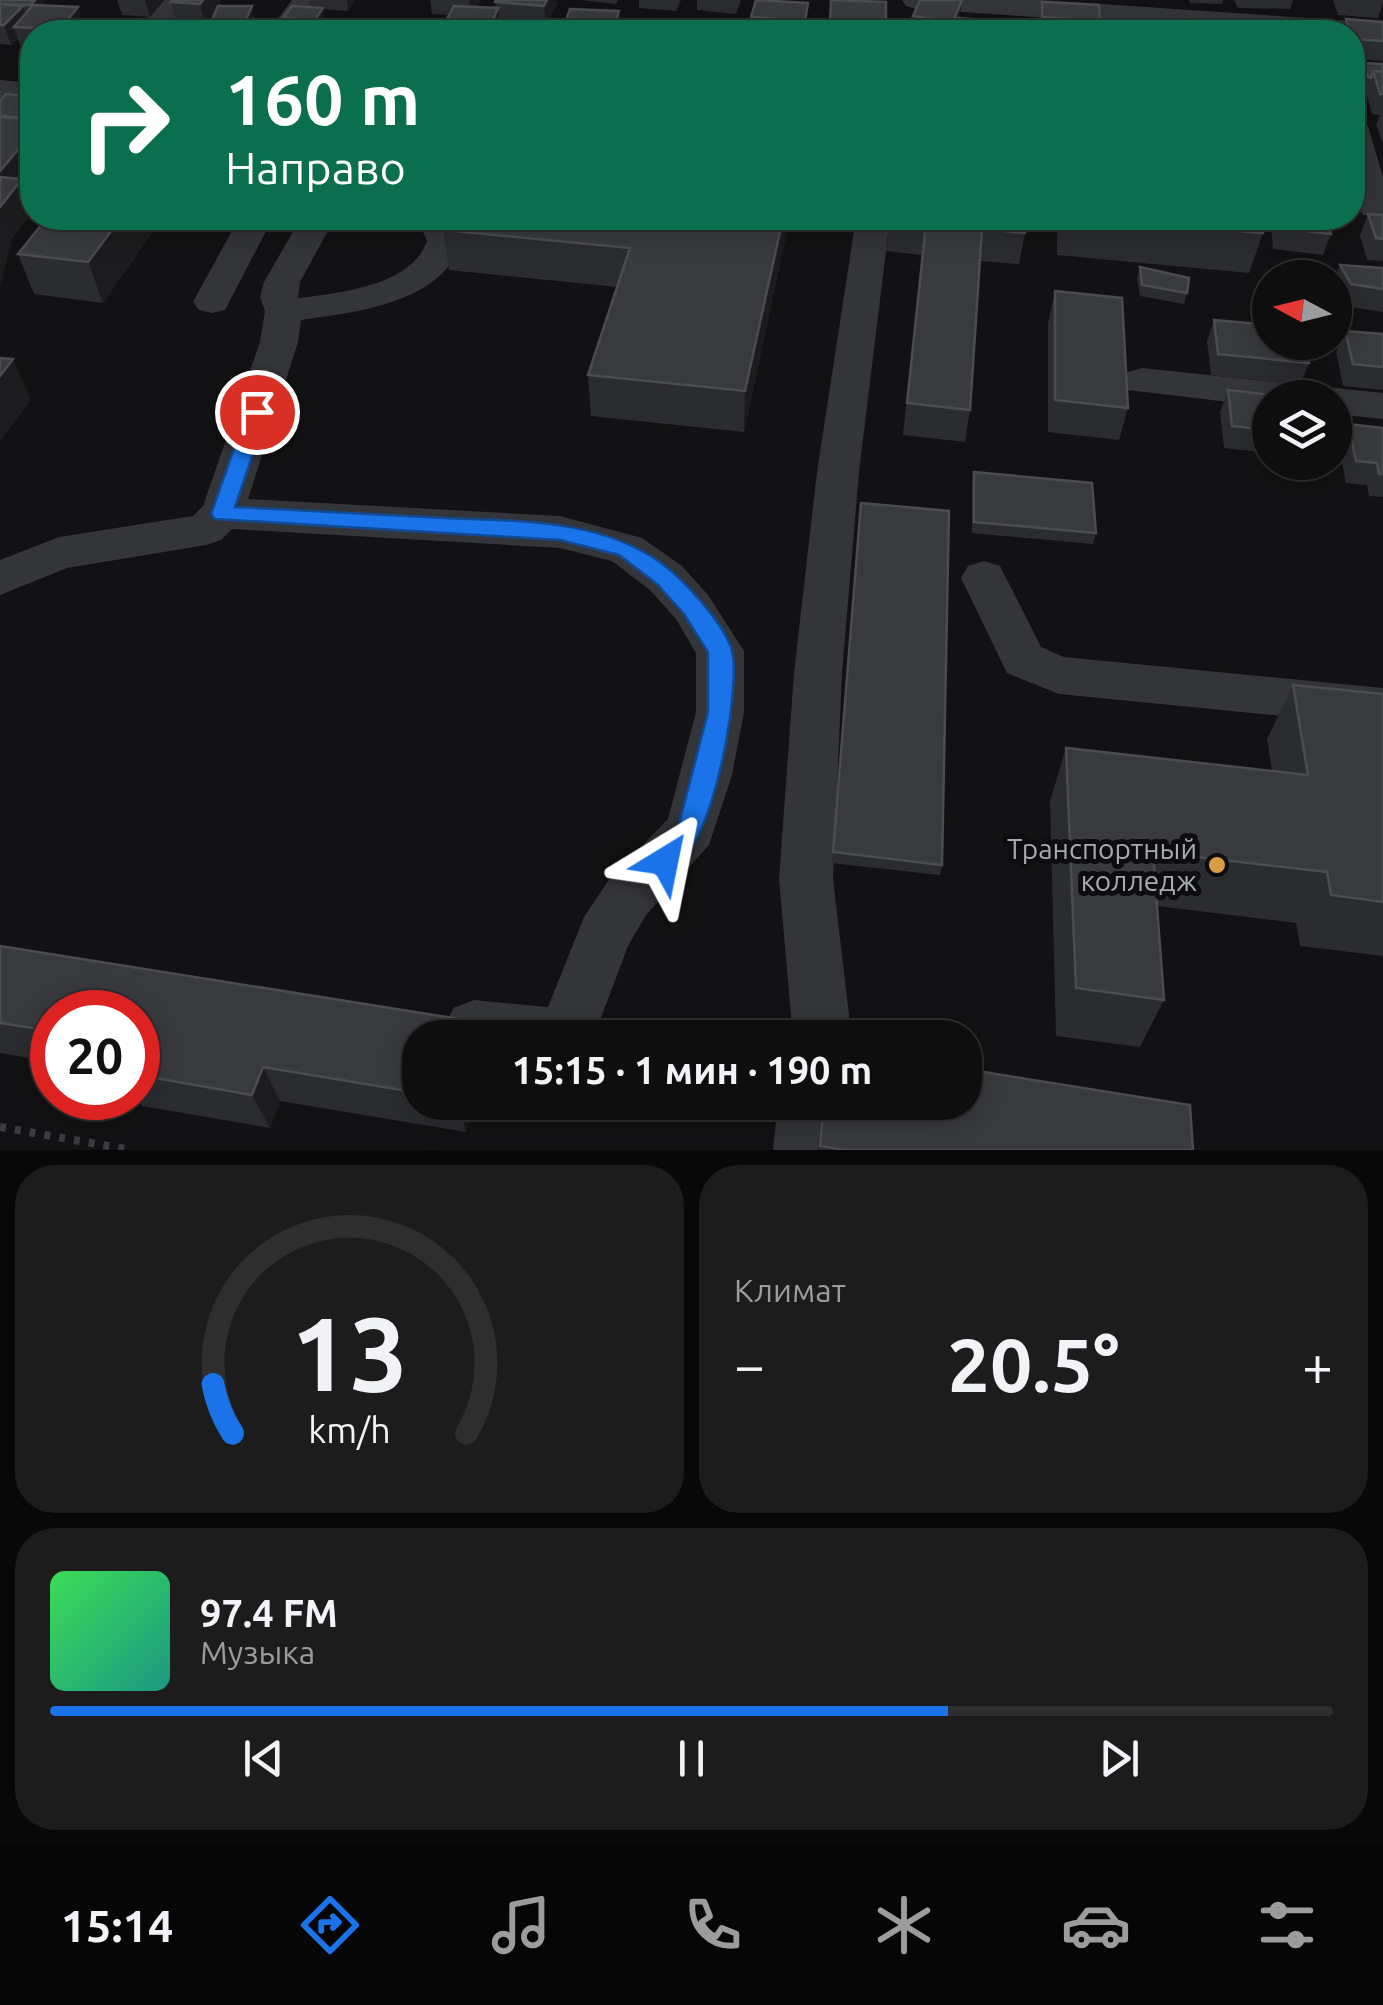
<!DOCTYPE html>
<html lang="ru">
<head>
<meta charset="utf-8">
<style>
  :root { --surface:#0e0e0f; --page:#1c1c1d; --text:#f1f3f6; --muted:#9b9c9e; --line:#2e2e2f; --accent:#1a73e8 }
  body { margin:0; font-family:Ubuntu,sans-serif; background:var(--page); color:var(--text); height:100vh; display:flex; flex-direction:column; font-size:38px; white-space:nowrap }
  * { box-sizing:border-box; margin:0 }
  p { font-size:32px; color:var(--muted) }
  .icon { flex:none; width:55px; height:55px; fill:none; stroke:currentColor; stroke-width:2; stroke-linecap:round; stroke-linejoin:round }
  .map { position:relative; height:1150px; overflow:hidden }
  .panel { display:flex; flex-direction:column; gap:15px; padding:15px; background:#080808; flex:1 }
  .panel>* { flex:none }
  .banner { position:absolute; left:20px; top:20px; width:1345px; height:210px; border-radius:40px; box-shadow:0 5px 25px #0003,0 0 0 2px var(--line); background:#0b6e4f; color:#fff; overflow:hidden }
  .needle { width:65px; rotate:277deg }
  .fabs { position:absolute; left:1252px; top:260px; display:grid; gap:20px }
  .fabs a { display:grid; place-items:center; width:100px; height:100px; border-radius:50%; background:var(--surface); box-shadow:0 5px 25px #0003,0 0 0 2px var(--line); font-size:50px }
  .speed { position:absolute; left:30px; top:990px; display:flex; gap:20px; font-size:50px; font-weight:700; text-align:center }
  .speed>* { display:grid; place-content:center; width:130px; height:130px; border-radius:50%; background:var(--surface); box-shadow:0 5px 25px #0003,0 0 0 2px var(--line); line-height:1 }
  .speed .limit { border:15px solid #d22; background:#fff; color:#111 }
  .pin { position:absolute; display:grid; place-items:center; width:85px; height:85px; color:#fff; margin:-42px; border:5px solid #fff; border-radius:50%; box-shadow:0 2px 10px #0007 }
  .me { position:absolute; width:110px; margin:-55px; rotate:35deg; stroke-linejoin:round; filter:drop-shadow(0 0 8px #0008) }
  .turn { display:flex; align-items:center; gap:35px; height:210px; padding:0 40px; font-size:45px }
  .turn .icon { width:130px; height:130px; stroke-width:2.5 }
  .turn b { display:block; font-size:70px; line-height:85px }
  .big { font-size:75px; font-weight:700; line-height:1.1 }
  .panel .card { flex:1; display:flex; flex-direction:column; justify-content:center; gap:15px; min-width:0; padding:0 35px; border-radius:40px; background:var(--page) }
  .panel .dial { align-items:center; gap:0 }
  .dial svg { height:260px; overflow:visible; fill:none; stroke:var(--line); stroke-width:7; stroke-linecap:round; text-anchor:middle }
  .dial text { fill:var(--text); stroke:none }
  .song { display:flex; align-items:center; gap:30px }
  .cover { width:120px; height:120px; border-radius:15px; background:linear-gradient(135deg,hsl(130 70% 55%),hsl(170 70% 35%)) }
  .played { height:10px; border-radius:5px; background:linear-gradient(90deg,var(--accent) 70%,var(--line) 70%) }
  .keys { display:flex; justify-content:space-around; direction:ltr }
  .heat { display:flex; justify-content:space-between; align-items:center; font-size:55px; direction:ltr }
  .panel .tiles { flex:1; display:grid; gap:15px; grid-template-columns:1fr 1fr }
  .card:last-child { grid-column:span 2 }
  .trip { position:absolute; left:402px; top:1020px; width:580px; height:100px; border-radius:40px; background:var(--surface); box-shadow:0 5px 25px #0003,0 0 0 2px var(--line); font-weight:700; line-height:100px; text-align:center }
  .tab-bar { display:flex; height:160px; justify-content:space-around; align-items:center; background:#060606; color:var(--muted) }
  .tab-bar .icon { width:70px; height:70px }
  .tab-bar .on { color:var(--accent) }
  .tab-bar b { font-size:45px; color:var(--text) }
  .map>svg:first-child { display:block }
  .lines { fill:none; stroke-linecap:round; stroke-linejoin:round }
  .path { stroke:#3a3c3f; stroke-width:8; stroke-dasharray:6 9; stroke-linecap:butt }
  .minor { fill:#343538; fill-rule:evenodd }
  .wall { fill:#2b2c2f }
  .shaded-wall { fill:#1c1c1e }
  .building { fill:#383a3d; stroke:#4a4c4f; stroke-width:2.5 }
  .route { fill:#1a73e8; stroke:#114b97; stroke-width:2.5 }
  .poi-dot { fill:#d99d45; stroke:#0d0d0f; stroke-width:4 }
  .labels { text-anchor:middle; stroke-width:10; stroke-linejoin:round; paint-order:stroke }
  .poi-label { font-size:28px; fill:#a6aab2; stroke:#0d0d0f; text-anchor:end }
</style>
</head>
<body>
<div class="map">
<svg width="1383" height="1150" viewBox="0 0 1383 1150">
  <rect width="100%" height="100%" fill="#121214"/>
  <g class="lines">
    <!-- path -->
    <path class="path" d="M 0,1127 L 131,1150"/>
    <!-- minor -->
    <g class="minor">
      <path d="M 164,0 L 194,0 L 165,32 L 135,32 Z"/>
      <path d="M 292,0 L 321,0 L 297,32 L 268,32 Z"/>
      <path d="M 902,0 L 1042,0 L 1383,23 L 1383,41 L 1352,39 L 1352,32 L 1263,32 L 916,9 L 906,6 Z"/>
      <path d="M 0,80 L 32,83 L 32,101 L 0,98 Z"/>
      <path d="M 1352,116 L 1363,119 L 1368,126 L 1383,177 L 1383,216 L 1363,215 C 1345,189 1352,147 1352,116 Z"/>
      <path d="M 239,218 L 273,218 L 225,310 L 212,313 L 199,310 L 193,302 Z"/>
      <path d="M 301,218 L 335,218 L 300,282 L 298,298 C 339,293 412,286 427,241 L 417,218 L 451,218 L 462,241 C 443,303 357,312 301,320 L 298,342 L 248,499 L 560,516 L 642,538 L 682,566 L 708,595 L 744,651 L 744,712 L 732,775 L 709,845 L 646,915 L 628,946 L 601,1018 L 611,1038 L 450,1038 L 445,1027 L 453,1008 L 474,1000 L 548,1007 L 584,917 L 608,881 L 668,819 L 696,712 L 696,653 L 676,619 L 650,590 L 612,561 L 560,548 L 232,529 L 221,540 L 206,545 L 67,568 L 0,595 L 0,560 L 59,537 L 193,516 L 203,506 L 260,342 L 265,311 L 260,297 L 264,282 Z"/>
      <path d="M 856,218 L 890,218 L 859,472 L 842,673 L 833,879 L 849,1015 L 847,1038 L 789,1038 L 791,1015 L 779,879 L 794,673 L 817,472 Z"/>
      <path d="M 1142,368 L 1304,385 L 1320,392 L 1335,388 L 1383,393 L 1383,419 L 1335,414 L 1335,398 L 1270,398 L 1270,407 L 1128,390 L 1122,381 L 1128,372 Z"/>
      <path d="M 984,561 L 1000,566 L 1041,647 L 1064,657 L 1383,688 L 1383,726 L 1059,694 L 1007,673 L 961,578 L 968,566 Z"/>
      <path d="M 778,1102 L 838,1102 L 835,1150 L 773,1150 Z"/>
    </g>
  </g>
  <!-- wall -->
  <g class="wall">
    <path d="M 0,0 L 45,0 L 41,6 L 78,7 L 84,27 L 80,32 L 32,32 L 32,47 L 21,47 L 18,38 L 11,45 L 0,44 Z"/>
    <path d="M 117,0 L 164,0 L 150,17 L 122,15 Z"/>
    <path d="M 173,0 L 220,0 L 221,4 L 219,6 L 256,26 L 254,32 L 212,32 L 210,24 L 216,10 L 205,24 L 176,22 L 171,2 Z"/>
    <path d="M 309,0 L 355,0 L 348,11 L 323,9 L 327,28 L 324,32 L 286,32 L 283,18 L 310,7 Z"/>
    <path d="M 430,0 L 481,0 L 477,7 L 495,8 L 496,0 L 558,1 L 546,25 L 500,21 L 500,28 L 498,32 L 414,32 L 448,27 L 447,19 L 449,15 L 432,14 Z"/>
    <path d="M 580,0 L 618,0 L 616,4 Z"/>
    <path d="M 639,0 L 681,0 L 676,11 L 639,8 Z"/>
    <path d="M 697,0 L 741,0 L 736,14 L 697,10 Z"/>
    <path d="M 831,0 L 886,26 L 885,32 L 829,32 Z"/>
    <path d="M 962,0 L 959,18 L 954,32 L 911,32 L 913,16 Z"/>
    <path d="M 1189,0 L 1223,0 L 1222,4 L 1190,3 Z"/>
    <path d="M 1234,0 L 1293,0 L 1290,9 L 1238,8 Z"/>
    <path d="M 1333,0 L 1383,0 L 1383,2 L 1378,18 L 1338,15 Z"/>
    <path d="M 1042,2 L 1100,21 L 1098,32 L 1038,32 L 1038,21 Z"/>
    <path d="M 808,3 L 805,32 L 751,32 L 751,17 Z"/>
    <path d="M 1346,19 L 1383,22 L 1383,61 L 1352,59 L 1352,32 L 1342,32 Z"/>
    <path d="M 1272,20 L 1321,32 L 1268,32 Z"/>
    <path d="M 1363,63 L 1383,64 L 1383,144 L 1376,125 L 1380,115 L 1372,114 L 1366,92 L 1367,88 L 1364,88 L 1359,73 Z"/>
    <path d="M 1368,214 L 1383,215 L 1383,261 L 1367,260 L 1360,235 Z"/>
    <path d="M 47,218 L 162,218 L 103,303 L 34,294 L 18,254 Z"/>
    <path d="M 890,218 L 1025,233 L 1019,264 L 980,261 L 970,410 L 965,442 L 903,435 L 922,255 L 886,251 Z"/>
    <path d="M 1057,218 L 1260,218 L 1263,233 L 1249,273 L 1057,255 Z"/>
    <path d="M 1273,218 L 1328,218 L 1331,234 L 1323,255 L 1273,249 L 1271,225 Z"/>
    <path d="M 788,226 L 744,432 L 591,416 L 588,375 L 617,287 L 449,270 L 443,230 Z"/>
    <path d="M 1340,265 L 1383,268 L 1383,312 L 1343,306 L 1335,293 L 1335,278 Z"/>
    <path d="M 1140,267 L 1187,293 L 1184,304 L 1140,296 L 1137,278 Z"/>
    <path d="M 1055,291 L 1128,408 L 1119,440 L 1048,432 L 1048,323 Z"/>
    <path d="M 1214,320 L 1309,363 L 1300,385 L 1211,375 L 1207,341 Z"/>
    <path d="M 1345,331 L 1383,334 L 1383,390 L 1343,386 L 1336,352 Z"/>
    <path d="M 1228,390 L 1270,398 L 1270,453 L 1224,448 L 1220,412 Z"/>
    <path d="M 1348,424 L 1383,428 L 1383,497 L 1369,496 L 1367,485 L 1346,483 L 1339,446 Z"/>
    <path d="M 974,472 L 1096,533 L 1093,544 L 972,533 L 972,483 Z"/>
    <path d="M 861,503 L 942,865 L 940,875 L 832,863 Z"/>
    <path d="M 1293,685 L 1383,694 L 1383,956 L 1300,946 L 1296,923 L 1157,906 L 1164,1000 L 1140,1047 L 1056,1036 L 1050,801 L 1066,748 L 1272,771 L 1267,739 Z"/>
    <path d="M 0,946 L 478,1022 L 482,1038 L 420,1038 L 420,1102 L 474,1102 L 466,1132 L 280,1101 L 270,1128 L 142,1106 L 137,1098 L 138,1012 L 52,1012 L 52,1062 L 0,1053 Z"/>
    <path d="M 822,1102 L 965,1102 L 1193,1150 L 817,1150 Z"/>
  </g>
  <!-- shaded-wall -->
  <g class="shaded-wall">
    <path d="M 35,0 L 45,0 L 35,15 L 31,5 Z"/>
    <path d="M 145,0 L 164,0 L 150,17 Z"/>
    <path d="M 203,0 L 220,0 L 221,4 L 205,24 L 200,4 Z"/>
    <path d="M 347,0 L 355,0 L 348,11 Z"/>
    <path d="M 469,0 L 481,0 L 471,17 Z"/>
    <path d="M 547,0 L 558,1 L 546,25 L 544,6 Z"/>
    <path d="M 962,0 L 960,16 L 954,32 L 952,32 L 953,22 Z"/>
    <path d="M 808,3 L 807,23 L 804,32 L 805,21 Z"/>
    <path d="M 23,6 L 30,26 L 14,27 L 18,38 L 11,45 L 4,25 Z"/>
    <path d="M 252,6 L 256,26 L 254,32 L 246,32 L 244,24 Z"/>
    <path d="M 78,7 L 84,27 L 80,32 L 61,32 L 60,29 Z"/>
    <path d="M 323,8 L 327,28 L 324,32 L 317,32 L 315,20 Z"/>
    <path d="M 498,8 L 500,28 L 498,32 L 493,32 L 492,22 Z"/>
    <path d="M 619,11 L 619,32 L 613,32 Z"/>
    <path d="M 32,133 L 32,177 L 25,186 L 32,206 L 32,212 L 12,239 L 0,286 L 0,171 Z"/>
    <path d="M 121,218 L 162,218 L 103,303 L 88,262 Z"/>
    <path d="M 783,218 L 788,218 L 788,226 L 744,432 L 745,391 Z"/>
    <path d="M 13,359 L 31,400 L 0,442 L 0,376 Z"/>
    <path d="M 478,1022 L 482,1038 L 474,1038 Z"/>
    <path d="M 263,1067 L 280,1101 L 270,1128 L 252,1095 Z"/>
    <path d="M 458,1102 L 474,1102 L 466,1132 Z"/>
  </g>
  <!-- building -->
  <g class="building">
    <path d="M 0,0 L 35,0 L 31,5 L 0,4 Z"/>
    <path d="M 173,0 L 203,0 L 200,4 L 171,2 Z"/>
    <path d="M 496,0 L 547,0 L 544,6 L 495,2 Z"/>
    <path d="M 756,0 L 808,3 L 805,21 L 751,17 Z"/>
    <path d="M 831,0 L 886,2 L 886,26 L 830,23 Z"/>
    <path d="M 920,0 L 962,0 L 953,22 L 913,16 Z"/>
    <path d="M 1042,2 L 1099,5 L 1100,21 L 1042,17 Z"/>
    <path d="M 0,4 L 23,6 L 4,25 L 0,25 Z"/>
    <path d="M 33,5 L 78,7 L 60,29 L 14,27 Z"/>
    <path d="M 218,6 L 252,6 L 244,24 L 210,24 Z"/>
    <path d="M 292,6 L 323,8 L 315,20 L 283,18 Z"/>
    <path d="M 454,6 L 498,8 L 492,22 L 447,19 Z"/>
    <path d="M 570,9 L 619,11 L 613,32 L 562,32 Z"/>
    <path d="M 958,18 L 1007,22 L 1006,32 L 956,32 Z"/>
    <path d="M 1190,19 L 1238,23 L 1240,32 L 1192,32 Z"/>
    <path d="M 1346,19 L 1383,22 L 1383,41 L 1352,39 L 1352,32 L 1350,32 Z"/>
    <path d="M 1272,20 L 1318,24 L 1321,32 L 1275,32 Z"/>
    <path d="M 1104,22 L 1142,26 L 1142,32 L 1103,32 Z"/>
    <path d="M 419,24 L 459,28 L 456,32 L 414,32 Z"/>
    <path d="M 757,27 L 790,29 L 789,32 L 756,32 Z"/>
    <path d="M 1363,63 L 1383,64 L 1383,72 L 1373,71 L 1371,78 L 1368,77 Z"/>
    <path d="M 1373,71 L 1383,72 L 1383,94 L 1380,94 Z"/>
    <path d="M 6,94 L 32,97 L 32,118 L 0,116 L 0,101 Z"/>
    <path d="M 0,117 L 32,119 L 32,133 L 0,171 Z"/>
    <path d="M 0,177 L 22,179 L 0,207 Z"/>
    <path d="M 1368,214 L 1383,215 L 1383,239 L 1376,238 Z"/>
    <path d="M 47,218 L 121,218 L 88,262 L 18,254 Z"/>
    <path d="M 450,218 L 783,218 L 745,391 L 588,375 L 630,248 L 443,230 Z"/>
    <path d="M 890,218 L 1025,218 L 1025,233 L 982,229 L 970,410 L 907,403 L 926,224 L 890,220 Z"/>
    <path d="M 1095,218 L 1260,218 L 1263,233 Z"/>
    <path d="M 1279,218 L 1328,218 L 1331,234 L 1280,228 Z"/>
    <path d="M 1340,265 L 1383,268 L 1383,289 L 1351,284 Z"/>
    <path d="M 1140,267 L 1189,278 L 1187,293 L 1142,285 Z"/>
    <path d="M 1055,291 L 1122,298 L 1128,408 L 1055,400 Z"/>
    <path d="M 1214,320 L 1270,325 L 1270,342 L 1305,342 L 1309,363 L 1218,354 Z"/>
    <path d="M 1345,331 L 1383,334 L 1383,367 L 1353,364 Z"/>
    <path d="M 0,358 L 13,359 L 0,376 Z"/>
    <path d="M 1228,390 L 1300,398 L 1270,398 L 1270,430 L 1232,426 Z"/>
    <path d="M 1348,424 L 1383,428 L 1383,474 L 1379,474 L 1377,463 L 1356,461 Z"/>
    <path d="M 974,472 L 1092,483 L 1096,533 L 974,522 Z"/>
    <path d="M 861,503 L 949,511 L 942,865 L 833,852 Z"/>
    <path d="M 1293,685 L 1383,694 L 1383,902 L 1331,895 L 1327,872 L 1153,852 L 1164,1000 L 1076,988 L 1066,748 L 1308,775 Z"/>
    <path d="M 0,946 L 478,1022 L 474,1038 L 420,1038 L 420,1093 L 263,1067 L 252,1095 L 138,1075 L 138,1012 L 52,1012 L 52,1031 L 0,1023 Z"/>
    <path d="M 965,1069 L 1190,1105 L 1193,1150 L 845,1150 L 820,1146 L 824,1102 L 965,1102 Z"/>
  </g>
  <!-- route -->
  <path class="route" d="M 257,405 L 267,412 L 235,507 C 299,510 362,514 426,517 C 504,522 595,515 661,563 C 683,579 725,624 732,651 C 742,688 708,888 656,869 L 652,861 L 679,824 L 708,712 L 708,652 L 684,614 L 657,584 L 619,555 L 560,540 L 215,519 L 211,514 L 247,412 Z"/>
  <!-- markers -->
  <circle class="poi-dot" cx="1217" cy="865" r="10"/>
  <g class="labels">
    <!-- poi labels -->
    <g class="poi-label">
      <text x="1197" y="859">Транспортный<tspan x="1197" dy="32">колледж</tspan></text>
    </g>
  </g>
</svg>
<div class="fabs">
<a><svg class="needle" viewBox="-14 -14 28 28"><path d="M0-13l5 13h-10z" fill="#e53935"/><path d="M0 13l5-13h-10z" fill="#9b9c9e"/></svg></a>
<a><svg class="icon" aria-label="layers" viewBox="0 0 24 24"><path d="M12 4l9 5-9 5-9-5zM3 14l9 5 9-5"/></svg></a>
</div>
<div class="speed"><div class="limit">20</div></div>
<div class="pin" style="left:257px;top:412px;background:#d93025"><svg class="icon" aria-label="arrive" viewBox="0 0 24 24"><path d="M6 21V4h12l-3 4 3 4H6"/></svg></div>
<svg class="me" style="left:665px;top:861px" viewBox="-20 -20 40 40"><path d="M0-17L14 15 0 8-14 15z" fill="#1a73e8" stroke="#fff" stroke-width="4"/></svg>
<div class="trip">15:15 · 1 мин · 190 m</div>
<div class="banner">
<div class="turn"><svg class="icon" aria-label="right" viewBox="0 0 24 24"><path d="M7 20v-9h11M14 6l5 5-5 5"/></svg><div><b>160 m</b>Направо</div></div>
</div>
</div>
<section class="panel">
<div class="tiles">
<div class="card dial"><svg viewBox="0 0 100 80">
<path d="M14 69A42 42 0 1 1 86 69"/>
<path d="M14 69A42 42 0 0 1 8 54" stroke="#1a73e8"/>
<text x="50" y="56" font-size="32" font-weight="700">13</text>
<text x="50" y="72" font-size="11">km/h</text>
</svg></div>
<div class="card"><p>Климат</p>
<div class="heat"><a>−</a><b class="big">20.5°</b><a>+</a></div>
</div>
<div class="card">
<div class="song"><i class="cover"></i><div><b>97.4 FM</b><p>Музыка</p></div></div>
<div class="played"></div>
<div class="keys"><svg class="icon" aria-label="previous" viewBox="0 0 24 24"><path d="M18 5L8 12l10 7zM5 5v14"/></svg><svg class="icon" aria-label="pause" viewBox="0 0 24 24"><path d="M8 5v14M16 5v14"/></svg><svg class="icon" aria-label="next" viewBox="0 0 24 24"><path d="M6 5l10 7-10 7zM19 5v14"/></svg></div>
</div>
</div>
</section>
<nav class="tab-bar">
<b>15:14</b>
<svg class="icon on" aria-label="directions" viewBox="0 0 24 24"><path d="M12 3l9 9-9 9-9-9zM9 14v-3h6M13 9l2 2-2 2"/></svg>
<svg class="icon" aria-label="music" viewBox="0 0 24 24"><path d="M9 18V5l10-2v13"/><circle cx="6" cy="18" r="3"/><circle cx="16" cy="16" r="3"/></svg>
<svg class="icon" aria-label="phone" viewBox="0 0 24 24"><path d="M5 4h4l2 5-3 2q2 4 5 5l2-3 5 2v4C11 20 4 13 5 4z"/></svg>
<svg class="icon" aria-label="climate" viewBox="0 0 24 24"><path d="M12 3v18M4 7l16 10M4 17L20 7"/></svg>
<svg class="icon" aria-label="car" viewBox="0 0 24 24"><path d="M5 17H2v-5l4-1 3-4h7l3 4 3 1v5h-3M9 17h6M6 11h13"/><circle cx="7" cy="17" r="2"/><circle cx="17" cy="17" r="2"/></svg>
<svg class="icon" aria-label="filters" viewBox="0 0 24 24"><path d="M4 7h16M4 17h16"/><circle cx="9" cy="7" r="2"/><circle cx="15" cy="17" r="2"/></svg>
</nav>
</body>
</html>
